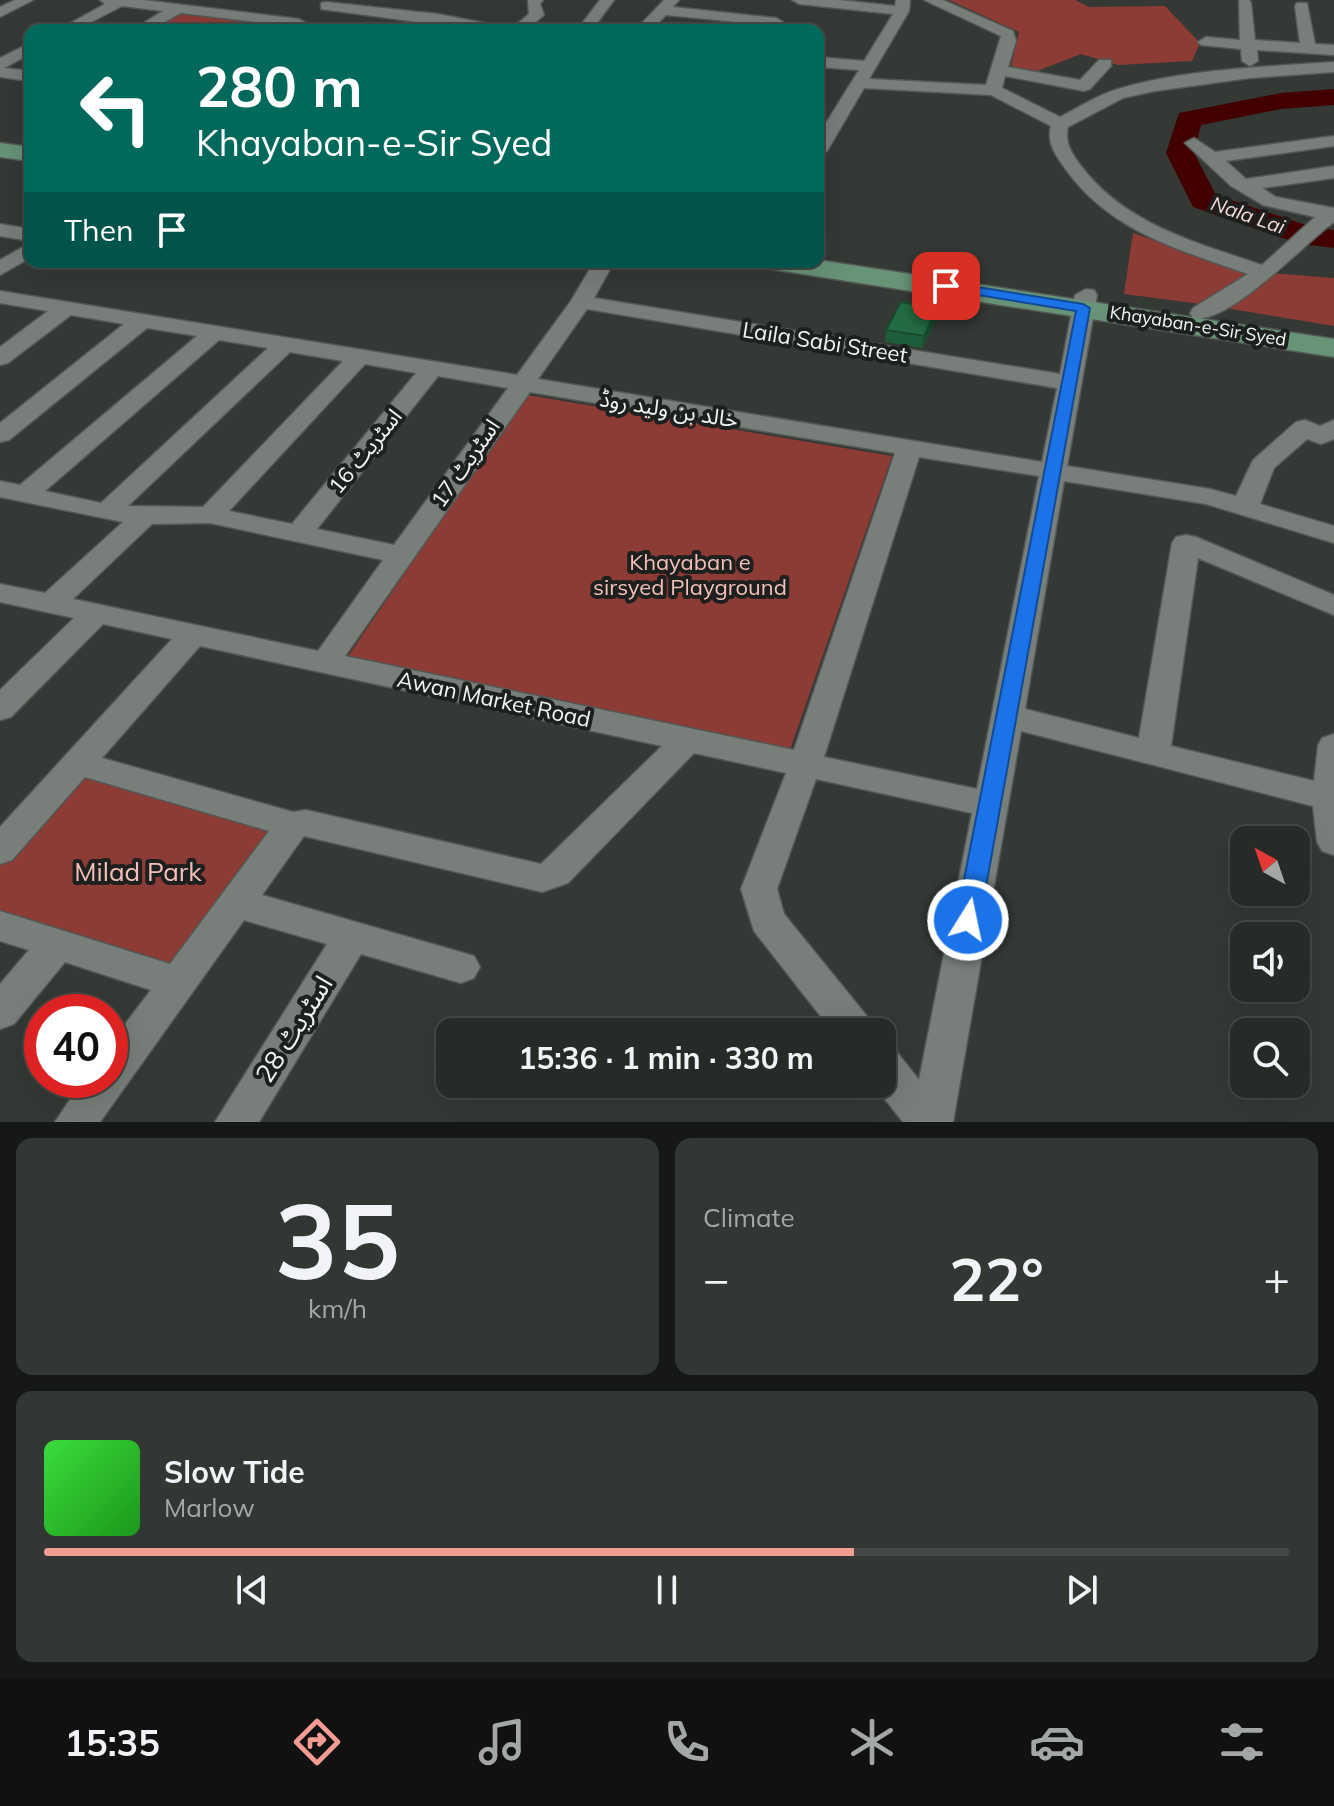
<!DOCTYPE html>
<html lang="en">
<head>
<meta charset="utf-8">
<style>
  :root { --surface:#272b28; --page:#333734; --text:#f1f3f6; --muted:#a4a7a8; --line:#434745; --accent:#f59c92 }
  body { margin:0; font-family:Mulish,"Noto Sans Arabic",sans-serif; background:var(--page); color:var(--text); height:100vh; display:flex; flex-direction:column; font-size:30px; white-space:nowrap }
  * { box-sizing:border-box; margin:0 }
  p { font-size:26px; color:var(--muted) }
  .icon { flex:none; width:44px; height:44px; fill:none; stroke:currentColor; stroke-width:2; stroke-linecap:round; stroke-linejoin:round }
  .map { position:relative; height:1122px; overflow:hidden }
  .details { display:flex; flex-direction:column; gap:16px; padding:16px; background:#151816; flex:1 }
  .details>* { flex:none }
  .hud { position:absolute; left:24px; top:24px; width:800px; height:244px; border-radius:16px; box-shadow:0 8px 32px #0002,0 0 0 2px var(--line); background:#00695c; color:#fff; overflow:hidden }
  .needle { width:52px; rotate:320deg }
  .fabs { position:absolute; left:1230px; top:826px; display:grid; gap:16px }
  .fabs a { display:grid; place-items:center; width:80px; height:80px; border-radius:16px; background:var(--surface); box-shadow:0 8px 32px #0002,0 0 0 2px var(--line); font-size:40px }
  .speed { position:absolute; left:24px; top:994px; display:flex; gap:16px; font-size:40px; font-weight:700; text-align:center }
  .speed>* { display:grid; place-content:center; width:104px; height:104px; border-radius:50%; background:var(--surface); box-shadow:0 8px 32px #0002,0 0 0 2px var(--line); line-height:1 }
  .speed .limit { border:12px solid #d22; background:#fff; color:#111 }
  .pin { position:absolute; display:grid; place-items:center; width:68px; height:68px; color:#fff; margin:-34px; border-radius:16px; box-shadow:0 4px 12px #0006 }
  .me { position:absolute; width:88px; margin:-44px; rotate:10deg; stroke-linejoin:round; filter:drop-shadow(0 0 6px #0008) }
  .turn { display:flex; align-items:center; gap:28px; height:168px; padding:0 40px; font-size:36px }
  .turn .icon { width:104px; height:104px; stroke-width:2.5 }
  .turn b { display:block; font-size:56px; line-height:68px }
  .then { display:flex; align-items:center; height:76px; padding:0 40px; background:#0003; gap:16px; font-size:30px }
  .big { font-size:60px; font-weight:700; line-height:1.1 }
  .details .tile { flex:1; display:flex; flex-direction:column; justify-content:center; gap:12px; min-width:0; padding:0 28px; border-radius:16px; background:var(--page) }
  .details .dial { align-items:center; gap:0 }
  .dial b { font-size:104px; line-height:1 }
  .song { display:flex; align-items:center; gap:24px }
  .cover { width:96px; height:96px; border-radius:12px; background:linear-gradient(135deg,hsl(120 70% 55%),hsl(120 70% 35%)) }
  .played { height:8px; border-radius:4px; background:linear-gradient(90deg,var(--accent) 65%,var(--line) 65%) }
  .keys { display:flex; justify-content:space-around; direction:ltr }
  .heat { display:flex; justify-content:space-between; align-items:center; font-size:44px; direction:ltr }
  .details .tiles { flex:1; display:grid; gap:16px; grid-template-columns:1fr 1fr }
  .tile:last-child { grid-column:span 2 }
  .trip { position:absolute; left:436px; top:1018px; width:460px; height:80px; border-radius:16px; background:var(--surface); box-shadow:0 8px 32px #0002,0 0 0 2px var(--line); font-weight:700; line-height:80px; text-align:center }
  .menu { display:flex; height:128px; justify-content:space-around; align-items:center; background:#101110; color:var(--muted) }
  .menu .icon { width:56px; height:56px }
  .menu .on { color:var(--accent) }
  .menu b { font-size:36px; color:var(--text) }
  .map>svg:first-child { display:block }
  .green { fill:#8c3b35 }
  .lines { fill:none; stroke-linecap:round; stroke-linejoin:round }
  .river { fill:#420001; fill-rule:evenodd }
  .minor-casing { stroke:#535855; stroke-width:3 }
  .major-casing { stroke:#535855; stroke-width:3 }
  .minor { fill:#787f7a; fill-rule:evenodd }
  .major { fill:#679377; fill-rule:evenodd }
  .wall { fill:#1e5d3a }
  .shaded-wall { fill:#184c2f }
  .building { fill:#236c43; stroke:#184c2f; stroke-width:2 }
  .route { fill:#1a73e8; stroke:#114b97; stroke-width:2 }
  .labels { text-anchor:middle; stroke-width:8; stroke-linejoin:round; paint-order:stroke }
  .far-street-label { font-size:18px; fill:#f2f6f3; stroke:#1d201e }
  .far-water-label { font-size:20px; font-style:italic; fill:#f7dcd8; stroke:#1d201e }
  .street-label { font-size:22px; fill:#f2f6f3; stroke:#1d201e }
  .park-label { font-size:22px; fill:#f3bfb8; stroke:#1d201e }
  .near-park-label { font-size:26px; fill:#f3bfb8; stroke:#1d201e }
  .near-street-label { font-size:26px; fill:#f2f6f3; stroke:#1d201e }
</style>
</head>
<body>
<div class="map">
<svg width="1334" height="1122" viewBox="0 0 1334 1122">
  <rect width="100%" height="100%" fill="#343935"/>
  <!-- green -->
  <g class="green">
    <path d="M 949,0 L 1075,0 L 1089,7 L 1165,6 L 1200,43 L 1192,61 L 1118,65 L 1081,54 L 1035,72 L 1011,66 L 1019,32 Z"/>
    <path d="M 179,9 L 299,23 L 287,30 L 139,30 Z"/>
    <path d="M 1133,233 L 1249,272 L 1201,304 L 1124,294 Z"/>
    <path d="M 1269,273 L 1334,278 L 1334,326 L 1213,306 Z"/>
    <path d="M 527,395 L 892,456 L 790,750 L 348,656 Z"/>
    <path d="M 80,774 L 283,827 L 179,969 L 0,915 L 0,865 Z"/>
  </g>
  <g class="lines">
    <!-- river -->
    <path class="river" d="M 1334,89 L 1334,105 L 1281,109 L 1201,125 L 1194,153 L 1216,195 L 1315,228 L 1334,230 L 1334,248 L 1300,244 L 1193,207 L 1166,153 L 1179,113 L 1281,93 Z"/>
    <!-- minor casing -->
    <g class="minor-casing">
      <g id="minor">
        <path d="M 15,0 L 33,0 L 0,17 L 0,7 Z"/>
        <path d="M 100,0 L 143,0 L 299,19 L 306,23 L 299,27 L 181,13 L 150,30 L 132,30 L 163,11 L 122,6 L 76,30 L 58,30 L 105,4 Z"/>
        <path d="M 528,0 L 543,0 L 540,4 L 544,15 L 526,30 L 510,30 L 529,14 Z"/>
        <path d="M 600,0 L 614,0 L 592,30 L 577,30 Z"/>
        <path d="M 664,0 L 679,0 L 673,7 L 776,18 L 783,22 L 776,26 L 666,15 L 652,29 L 630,30 L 642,23 Z"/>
        <path d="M 792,0 L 839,0 L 895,6 L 896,0 L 910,0 L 909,11 L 869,79 L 986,85 L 1001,36 L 924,0 L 943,0 L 1013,31 L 1016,41 L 1008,67 L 1080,80 L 1099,60 L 1111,60 L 1111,66 L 1090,89 L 1084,91 L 1005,76 L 1002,88 L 1060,117 C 1078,108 1096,96 1115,90 C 1182,69 1264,67 1334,62 L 1334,72 L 1250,78 L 1155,91 L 1123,98 L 1068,127 C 1064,142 1072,154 1081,166 C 1126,225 1195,242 1262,265 L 1315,217 L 1263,205 L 1231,186 L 1185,143 L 1194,138 L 1215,152 L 1334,136 L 1334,146 L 1226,161 L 1246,179 L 1334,166 L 1334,178 L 1262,188 L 1276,197 L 1334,208 L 1334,222 C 1306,242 1228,326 1193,318 L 1190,313 L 1193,308 L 1248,274 C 1180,250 1112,232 1067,171 C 1057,157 1046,144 1051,126 L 991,95 L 864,88 L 827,151 L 818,156 L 818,136 L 859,70 L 818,67 L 818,57 L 864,61 L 893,14 L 799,4 Z"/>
        <path d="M 1239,0 L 1249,0 L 1251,3 L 1255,40 L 1300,43 L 1295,6 L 1297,3 L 1307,3 L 1315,44 L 1334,45 L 1334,55 L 1257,50 L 1258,61 L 1250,66 L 1242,61 L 1241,49 L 1201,45 L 1198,42 L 1206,37 L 1240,40 Z"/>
        <path d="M 326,2 L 438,14 L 500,26 L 507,30 L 477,30 L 321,9 L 321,3 Z"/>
        <path d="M 30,43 L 30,54 L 4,68 L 30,71 L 30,81 L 0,77 L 0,58 Z"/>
        <path d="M 0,224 L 30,229 L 30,241 L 0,236 Z"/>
        <path d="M 30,243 L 30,258 L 0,275 L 0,260 Z"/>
        <path d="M 594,262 L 614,262 L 594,298 L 1060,374 L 1075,295 L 1086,289 L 1094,290 L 1097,295 L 1067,466 L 1210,489 L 1236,496 L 1253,460 L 1296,422 L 1305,420 L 1320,426 L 1334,420 L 1334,439 L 1321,444 L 1307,439 L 1274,468 L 1260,504 L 1334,526 L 1334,543 L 1206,504 L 1064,481 L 1025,709 L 1139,738 L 1172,543 L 1176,537 L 1186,535 L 1196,537 L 1334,595 L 1334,615 L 1198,558 L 1171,746 L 1314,781 L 1318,746 L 1322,738 L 1334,734 L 1334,855 L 1322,851 L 1317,842 L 1313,806 L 1021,731 L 953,1122 L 903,1122 L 873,1084 L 882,1084 L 882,1046 L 896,1051 L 919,1080 L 972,813 L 816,779 L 777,889 L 784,914 L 870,1020 L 876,1032 L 833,1032 L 754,931 L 741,889 L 786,773 L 694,753 L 568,883 L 542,892 L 304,836 L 262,895 L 474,956 L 480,967 L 474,978 L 461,983 L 361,954 L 259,1122 L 215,1122 L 327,944 L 244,920 L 100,1122 L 55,1122 L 83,1080 L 110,1080 L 110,1044 L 151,990 L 65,962 L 14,1024 L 0,1029 L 0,984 L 29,950 L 0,941 L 0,911 L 170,964 L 269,831 L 85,777 L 12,860 L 0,864 L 0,827 L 172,639 L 103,624 L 11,717 L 0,720 L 0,690 L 74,618 L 0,602 L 0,584 L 45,593 L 123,522 L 0,497 L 0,481 L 20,485 L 197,336 L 147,328 L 9,440 L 0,442 L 0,423 L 124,324 L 71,315 L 8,363 L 0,365 L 0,347 L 48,311 L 0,303 L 0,291 L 517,375 L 571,301 ZM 587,309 L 1057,388 L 1042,462 L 538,379 ZM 219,340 L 268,348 L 101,503 L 45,491 ZM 290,352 L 343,361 L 203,507 L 128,506 ZM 365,364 L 416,373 L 292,524 L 229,511 ZM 438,376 L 508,388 L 394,545 L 317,529 ZM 530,392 L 895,453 L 794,750 L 345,656 ZM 919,457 L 1039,476 L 977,789 L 824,757 ZM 210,523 L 383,560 L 318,651 L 73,599 L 152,524 ZM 200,646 L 662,746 L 541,864 L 306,810 L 293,812 L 102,758 Z"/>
      </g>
    </g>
    <!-- major casing -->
    <g class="major-casing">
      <g id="major">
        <path d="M 0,143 L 30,147 L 30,161 L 0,157 Z"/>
        <path d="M 818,260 L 1334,339 L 1334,357 L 777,270 L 768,268 L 764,262 Z"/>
      </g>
    </g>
    <!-- minor -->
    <use href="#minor" class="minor"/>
    <!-- major -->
    <use href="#major" class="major"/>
  </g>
  <!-- wall -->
  <path class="wall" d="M 936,321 L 922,348 L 885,342 L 886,330 Z"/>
  <!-- shaded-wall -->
  <path class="shaded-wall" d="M 937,308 L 936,321 L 922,348 L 924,336 Z"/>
  <!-- building -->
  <path class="building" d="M 901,302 L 937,308 L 924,336 L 886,330 Z"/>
  <!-- route -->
  <path class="route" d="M 946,282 L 1083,304 L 1090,308 L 980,920 L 977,926 L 968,929 L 960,926 L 956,920 L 1076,311 L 941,289 L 941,283 Z"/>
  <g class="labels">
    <!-- far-street labels -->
    <g class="far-street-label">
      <text transform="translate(1198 326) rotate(9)" y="6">Khayaban-e-Sir Syed</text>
    </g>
    <!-- far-water labels -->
    <g class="far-water-label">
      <text transform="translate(1248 215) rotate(19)" y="7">Nala Lai</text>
    </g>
    <!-- street labels -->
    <g class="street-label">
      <text transform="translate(825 342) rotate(9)" y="8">Laila Sabi Street</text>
      <text transform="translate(669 409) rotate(9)" y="8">خالد بن ولید روڈ</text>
      <text transform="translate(365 451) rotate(-51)" y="8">اسٹریٹ 16</text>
      <text transform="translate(465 463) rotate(-55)" y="8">اسٹریٹ 17</text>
      <text transform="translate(494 699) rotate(12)" y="8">Awan Market Road</text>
    </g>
    <!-- park labels -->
    <g class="park-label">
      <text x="690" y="570">Khayaban e<tspan x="690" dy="25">sirsyed Playground</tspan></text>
    </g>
    <!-- near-park labels -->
    <g class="near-park-label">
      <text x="138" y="881">Milad Park</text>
    </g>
    <!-- near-street labels -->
    <g class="near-street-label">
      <text transform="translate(294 1029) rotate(-58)" y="9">اسٹریٹ 28</text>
    </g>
  </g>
</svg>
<div class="fabs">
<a><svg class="needle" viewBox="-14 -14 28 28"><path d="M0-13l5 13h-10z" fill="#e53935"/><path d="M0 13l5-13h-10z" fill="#a4a7a8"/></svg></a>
<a><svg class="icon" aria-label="sound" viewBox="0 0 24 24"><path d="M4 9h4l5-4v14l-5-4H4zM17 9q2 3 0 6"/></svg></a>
<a><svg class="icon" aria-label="search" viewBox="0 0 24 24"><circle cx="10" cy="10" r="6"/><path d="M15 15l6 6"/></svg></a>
</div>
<div class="speed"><div class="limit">40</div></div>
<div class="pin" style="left:946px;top:286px;background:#d93025"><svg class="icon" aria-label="arrive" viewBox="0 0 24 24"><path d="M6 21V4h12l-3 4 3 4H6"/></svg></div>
<svg class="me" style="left:968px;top:920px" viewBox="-20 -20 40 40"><circle r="17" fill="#1a73e8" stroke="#fff" stroke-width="3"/><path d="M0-11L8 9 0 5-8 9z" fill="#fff"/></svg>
<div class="trip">15:36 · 1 min · 330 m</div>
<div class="hud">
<div class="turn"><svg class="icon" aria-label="left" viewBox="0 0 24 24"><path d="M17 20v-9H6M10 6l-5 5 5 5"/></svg><div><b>280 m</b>Khayaban-e-Sir Syed</div></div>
<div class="then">Then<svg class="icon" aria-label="arrive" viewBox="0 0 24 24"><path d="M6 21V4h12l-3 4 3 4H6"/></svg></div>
</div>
</div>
<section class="details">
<div class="tiles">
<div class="tile dial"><b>35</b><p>km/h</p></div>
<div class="tile"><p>Climate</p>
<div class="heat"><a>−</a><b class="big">22°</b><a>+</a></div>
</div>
<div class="tile">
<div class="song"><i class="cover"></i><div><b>Slow Tide</b><p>Marlow</p></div></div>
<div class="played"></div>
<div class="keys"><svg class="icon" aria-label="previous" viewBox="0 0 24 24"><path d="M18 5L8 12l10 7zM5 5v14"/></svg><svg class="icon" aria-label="pause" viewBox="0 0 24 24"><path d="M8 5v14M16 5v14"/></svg><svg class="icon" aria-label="next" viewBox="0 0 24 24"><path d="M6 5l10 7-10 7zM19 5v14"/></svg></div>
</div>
</div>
</section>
<nav class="menu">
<b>15:35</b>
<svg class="icon on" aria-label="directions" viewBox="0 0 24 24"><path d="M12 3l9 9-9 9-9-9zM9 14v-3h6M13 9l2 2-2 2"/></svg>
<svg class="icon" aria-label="music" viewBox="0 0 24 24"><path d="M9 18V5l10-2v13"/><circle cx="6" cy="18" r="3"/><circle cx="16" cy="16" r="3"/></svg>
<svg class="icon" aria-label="phone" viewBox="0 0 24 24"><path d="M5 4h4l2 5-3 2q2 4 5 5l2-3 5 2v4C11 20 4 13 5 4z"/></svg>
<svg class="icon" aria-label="climate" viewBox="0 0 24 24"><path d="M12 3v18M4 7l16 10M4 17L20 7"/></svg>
<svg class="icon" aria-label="car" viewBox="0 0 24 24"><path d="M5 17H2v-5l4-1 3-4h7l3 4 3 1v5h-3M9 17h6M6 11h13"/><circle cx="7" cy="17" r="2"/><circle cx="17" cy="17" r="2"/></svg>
<svg class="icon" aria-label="filters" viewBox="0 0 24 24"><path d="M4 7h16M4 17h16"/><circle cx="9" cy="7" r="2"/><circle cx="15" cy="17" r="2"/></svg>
</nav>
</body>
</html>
